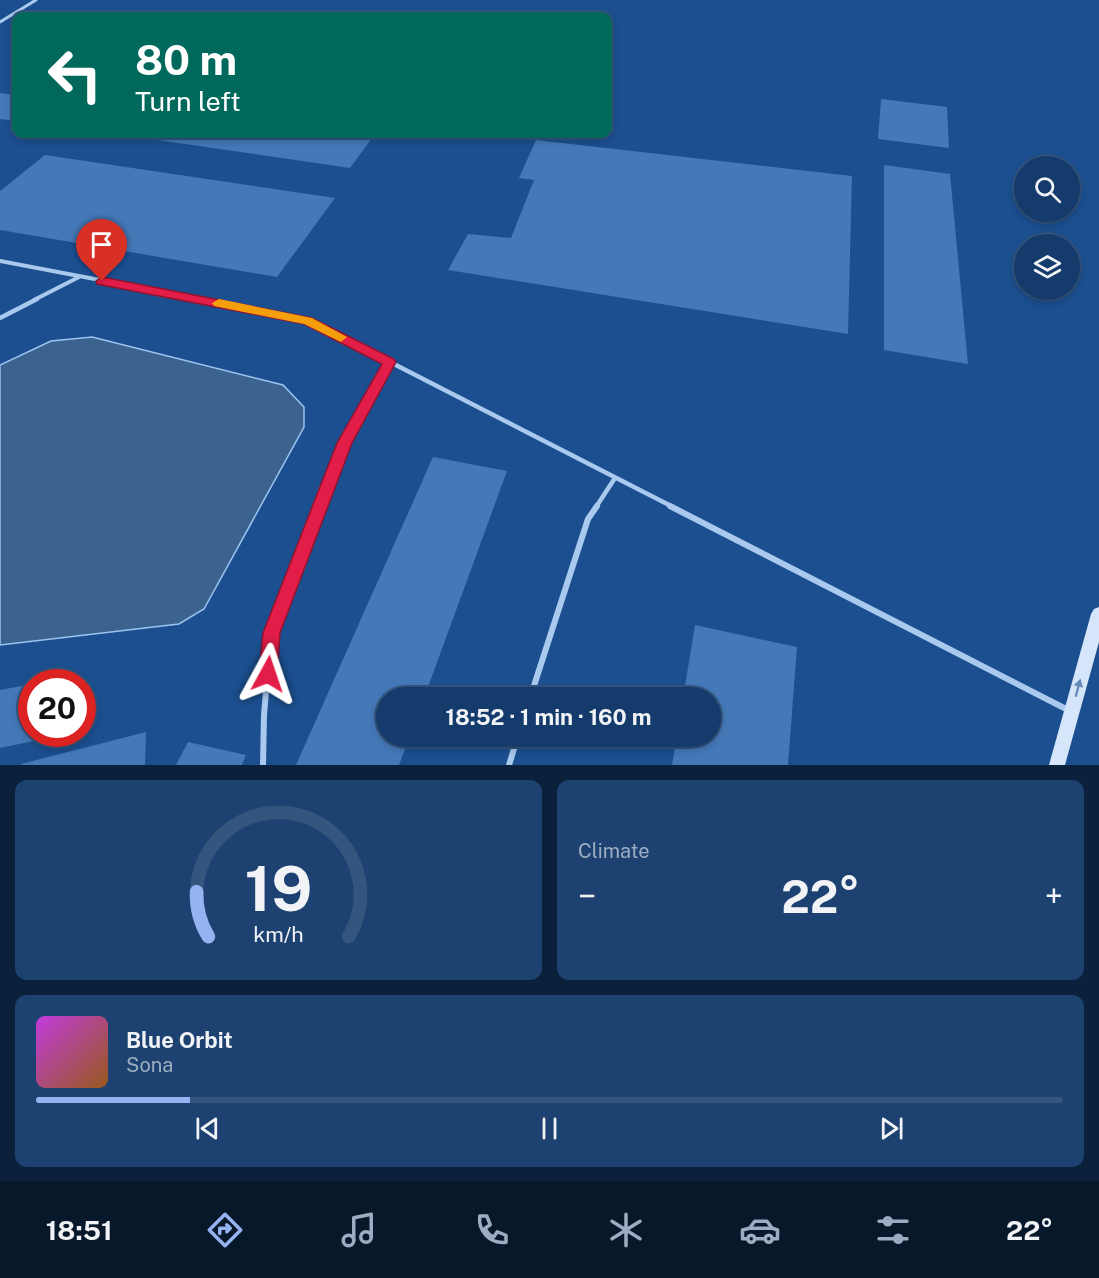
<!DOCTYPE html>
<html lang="en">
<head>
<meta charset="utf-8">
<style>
  :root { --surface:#143b6b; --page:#1d4271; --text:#f1f3f6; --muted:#9dadc1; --line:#33557e; --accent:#95b2f1 }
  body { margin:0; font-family:"Public Sans",sans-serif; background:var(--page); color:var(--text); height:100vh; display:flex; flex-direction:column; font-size:22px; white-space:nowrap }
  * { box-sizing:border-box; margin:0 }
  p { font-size:20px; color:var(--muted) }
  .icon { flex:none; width:33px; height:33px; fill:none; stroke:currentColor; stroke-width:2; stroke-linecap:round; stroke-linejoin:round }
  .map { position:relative; height:765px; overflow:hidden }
  .panel { display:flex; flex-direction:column; gap:15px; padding:15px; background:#0b203b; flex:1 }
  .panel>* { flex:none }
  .hud { position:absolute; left:12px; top:12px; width:600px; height:126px; border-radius:12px; box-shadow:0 3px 9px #0003,0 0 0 2px var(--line); background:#00695c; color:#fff; overflow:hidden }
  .buttons { position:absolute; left:1014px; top:156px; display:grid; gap:12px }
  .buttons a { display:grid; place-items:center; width:66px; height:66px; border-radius:50%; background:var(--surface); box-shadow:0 3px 9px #0003,0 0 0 2px var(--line); font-size:30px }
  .speed { position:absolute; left:18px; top:669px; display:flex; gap:12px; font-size:30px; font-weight:700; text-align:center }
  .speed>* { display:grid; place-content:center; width:78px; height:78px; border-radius:50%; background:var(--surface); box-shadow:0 3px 9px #0003,0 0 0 2px var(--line); line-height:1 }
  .speed .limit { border:9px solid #d22; background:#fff; color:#111 }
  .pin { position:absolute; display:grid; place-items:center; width:51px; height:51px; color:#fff; margin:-62px -26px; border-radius:50% 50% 50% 0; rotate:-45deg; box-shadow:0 0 6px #0007 }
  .pin .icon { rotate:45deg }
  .me { position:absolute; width:66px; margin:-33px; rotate:5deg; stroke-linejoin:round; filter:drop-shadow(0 0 4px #0008) }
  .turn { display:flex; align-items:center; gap:21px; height:126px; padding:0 24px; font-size:27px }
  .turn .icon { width:78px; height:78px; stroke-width:2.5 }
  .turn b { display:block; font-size:42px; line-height:51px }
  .big { font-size:45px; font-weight:700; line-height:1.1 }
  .panel .widget { flex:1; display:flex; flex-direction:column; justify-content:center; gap:9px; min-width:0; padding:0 21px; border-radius:12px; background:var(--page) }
  .panel .dial { align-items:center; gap:0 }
  .dial svg { height:156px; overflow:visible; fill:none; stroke:var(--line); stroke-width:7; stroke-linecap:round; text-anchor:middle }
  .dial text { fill:var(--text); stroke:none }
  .song { display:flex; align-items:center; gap:18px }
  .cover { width:72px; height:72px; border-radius:9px; background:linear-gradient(135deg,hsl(290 70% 55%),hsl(30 70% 35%)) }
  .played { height:6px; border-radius:3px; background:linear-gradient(90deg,var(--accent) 15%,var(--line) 15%) }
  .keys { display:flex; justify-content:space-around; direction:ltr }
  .heat { display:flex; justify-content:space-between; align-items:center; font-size:33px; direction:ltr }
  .panel .tiles { flex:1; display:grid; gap:15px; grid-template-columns:1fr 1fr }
  .widget:last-child { grid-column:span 2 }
  .trip { position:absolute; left:376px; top:687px; width:345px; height:60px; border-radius:30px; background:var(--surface); box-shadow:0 3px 9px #0003,0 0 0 2px var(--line); font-weight:700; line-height:60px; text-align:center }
  .tabs { display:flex; height:96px; justify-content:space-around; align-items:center; background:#08182b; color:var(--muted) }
  .tabs .icon { width:42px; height:42px }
  .tabs .selected { color:var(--accent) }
  .tabs b { font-size:27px; color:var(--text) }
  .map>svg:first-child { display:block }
  .water { fill:#3c6290; stroke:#9cc4f0; stroke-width:1.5 }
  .building { fill:#4478b7 }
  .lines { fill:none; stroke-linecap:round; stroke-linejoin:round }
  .service-far3 { stroke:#a9c9ee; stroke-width:3 }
  .service-far2 { stroke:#a9c9ee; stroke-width:4 }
  .service-far1 { stroke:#a9c9ee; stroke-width:4.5 }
  .service { stroke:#a9c9ee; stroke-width:6 }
  .secondary { fill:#d6e6fa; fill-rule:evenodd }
  .oneway { fill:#668bba }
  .route { fill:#e11d48; stroke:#92132f; stroke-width:1.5 }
  .slow { fill:#f59e0b }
</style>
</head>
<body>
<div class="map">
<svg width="1099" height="765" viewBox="0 0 1099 765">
  <rect width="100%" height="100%" fill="#1b4f8f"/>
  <!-- water -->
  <path class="water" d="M 92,337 L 283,385 L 304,407 L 304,427 L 204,609 L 179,624 L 0,645 L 0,365 L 51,341 Z"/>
  <!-- building -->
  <g class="building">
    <path d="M 211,11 L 249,15 L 249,16 L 204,16 Z"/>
    <path d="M 0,93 L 16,95 L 16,121 L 0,119 Z"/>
    <path d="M 881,99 L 947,107 L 949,148 L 878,139 Z"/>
    <path d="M 116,134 L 375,134 L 350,168 Z"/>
    <path d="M 536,140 L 852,176 L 848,334 L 448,270 L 468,234 L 511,238 L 534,180 L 519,178 Z"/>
    <path d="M 45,155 L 335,198 L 277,277 L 0,230 L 0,191 Z"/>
    <path d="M 884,165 L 950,174 L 968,364 L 884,350 Z"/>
    <path d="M 433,457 L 507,471 L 424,698 L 387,698 L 387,736 L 410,736 L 399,765 L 296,765 Z"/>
    <path d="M 695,625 L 797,647 L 788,765 L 672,765 L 677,736 L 711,736 L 711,698 L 683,698 Z"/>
    <path d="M 32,684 L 32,734 L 59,734 L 58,736 L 0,748 L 0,690 Z"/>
    <path d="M 146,732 L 145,765 L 21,765 L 21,764 Z"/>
    <path d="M 188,742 L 246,755 L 242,765 L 176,765 Z"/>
  </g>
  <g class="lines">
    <!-- service-far3 -->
    <path class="service-far3" d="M 0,22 L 36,0"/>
    <!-- service-far2 -->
    <g class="service-far2">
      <path d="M 0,261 L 205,300"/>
      <path d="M 34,300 L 79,277"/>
    </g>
    <!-- service-far1 -->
    <g class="service-far1">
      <path d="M 197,299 L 308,320 L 673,507"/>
      <path d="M 0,318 L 37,299"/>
      <path d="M 319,507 L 344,443 L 390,362"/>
      <path d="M 596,507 L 615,478"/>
    </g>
    <!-- service -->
    <g class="service">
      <path d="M 670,506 L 1070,711"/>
      <path d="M 530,698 L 588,519 L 597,506"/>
      <path d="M 263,765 L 264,715 L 271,633 L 320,506"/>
      <path d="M 509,765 L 518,736"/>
    </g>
    <!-- secondary -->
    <path class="secondary" d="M 1099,607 L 1099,642 L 1065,765 L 1049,765 L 1091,614 L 1094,609 Z"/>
  </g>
  <!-- one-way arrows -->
  <defs><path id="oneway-solid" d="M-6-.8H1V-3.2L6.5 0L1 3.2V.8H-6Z" transform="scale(1.5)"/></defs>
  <use class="oneway" href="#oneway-solid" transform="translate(1078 688) rotate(-75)"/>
  <!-- route -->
  <path class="route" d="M 102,277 L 312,318 L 394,359 L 396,362 L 352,443 L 280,633 L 277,674 L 274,680 L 268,682 L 262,680 L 259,674 L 263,633 L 337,443 L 382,364 L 304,324 L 97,284 L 96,281 Z"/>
  <!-- slow -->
  <path class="slow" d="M 219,299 L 312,318 L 347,337 L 341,342 L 304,324 L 214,306 L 212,303 Z"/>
</svg>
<div class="buttons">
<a><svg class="icon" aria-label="search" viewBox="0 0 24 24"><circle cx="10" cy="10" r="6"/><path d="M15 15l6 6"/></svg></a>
<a><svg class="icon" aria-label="layers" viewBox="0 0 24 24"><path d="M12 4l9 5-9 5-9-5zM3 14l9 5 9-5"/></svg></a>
</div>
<div class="speed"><div class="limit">20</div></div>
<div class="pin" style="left:102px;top:281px;background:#d93025"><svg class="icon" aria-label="arrive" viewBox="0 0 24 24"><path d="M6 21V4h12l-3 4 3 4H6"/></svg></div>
<svg class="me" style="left:268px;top:674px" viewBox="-20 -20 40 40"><path d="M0-17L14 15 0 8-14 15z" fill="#e11d48" stroke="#fff" stroke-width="4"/></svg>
<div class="trip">18:52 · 1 min · 160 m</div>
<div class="hud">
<div class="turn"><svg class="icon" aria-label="left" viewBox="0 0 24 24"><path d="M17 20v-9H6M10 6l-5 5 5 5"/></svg><div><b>80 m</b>Turn left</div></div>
</div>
</div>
<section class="panel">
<div class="tiles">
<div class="widget dial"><svg viewBox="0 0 100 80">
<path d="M14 69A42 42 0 1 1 86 69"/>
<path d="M14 69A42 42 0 0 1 8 46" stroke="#95b2f1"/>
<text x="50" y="56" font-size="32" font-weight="700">19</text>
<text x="50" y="72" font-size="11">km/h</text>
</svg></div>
<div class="widget"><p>Climate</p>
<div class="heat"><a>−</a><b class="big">22°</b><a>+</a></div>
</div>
<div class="widget">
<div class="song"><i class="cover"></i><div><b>Blue Orbit</b><p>Sona</p></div></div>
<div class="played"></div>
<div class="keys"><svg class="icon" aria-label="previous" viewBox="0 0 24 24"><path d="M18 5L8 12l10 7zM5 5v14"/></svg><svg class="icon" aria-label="pause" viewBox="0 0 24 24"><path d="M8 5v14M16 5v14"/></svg><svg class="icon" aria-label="next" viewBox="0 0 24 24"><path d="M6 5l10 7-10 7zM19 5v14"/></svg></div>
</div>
</div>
</section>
<nav class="tabs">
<b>18:51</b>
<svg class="icon selected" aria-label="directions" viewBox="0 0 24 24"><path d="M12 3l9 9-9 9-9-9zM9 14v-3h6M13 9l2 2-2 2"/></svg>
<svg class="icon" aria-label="music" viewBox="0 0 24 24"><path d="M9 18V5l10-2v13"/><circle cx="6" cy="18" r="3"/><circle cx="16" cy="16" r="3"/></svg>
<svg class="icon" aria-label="phone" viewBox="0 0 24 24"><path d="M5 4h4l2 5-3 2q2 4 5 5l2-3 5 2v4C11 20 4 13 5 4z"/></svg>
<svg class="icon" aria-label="climate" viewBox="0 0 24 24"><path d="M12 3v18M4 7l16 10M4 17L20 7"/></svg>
<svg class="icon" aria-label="car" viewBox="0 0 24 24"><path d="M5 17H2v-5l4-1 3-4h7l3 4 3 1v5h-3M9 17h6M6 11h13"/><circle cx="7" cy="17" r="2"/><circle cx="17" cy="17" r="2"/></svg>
<svg class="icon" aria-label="filters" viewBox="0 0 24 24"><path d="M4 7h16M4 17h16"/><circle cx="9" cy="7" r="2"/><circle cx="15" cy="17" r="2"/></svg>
<b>22°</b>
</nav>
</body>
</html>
